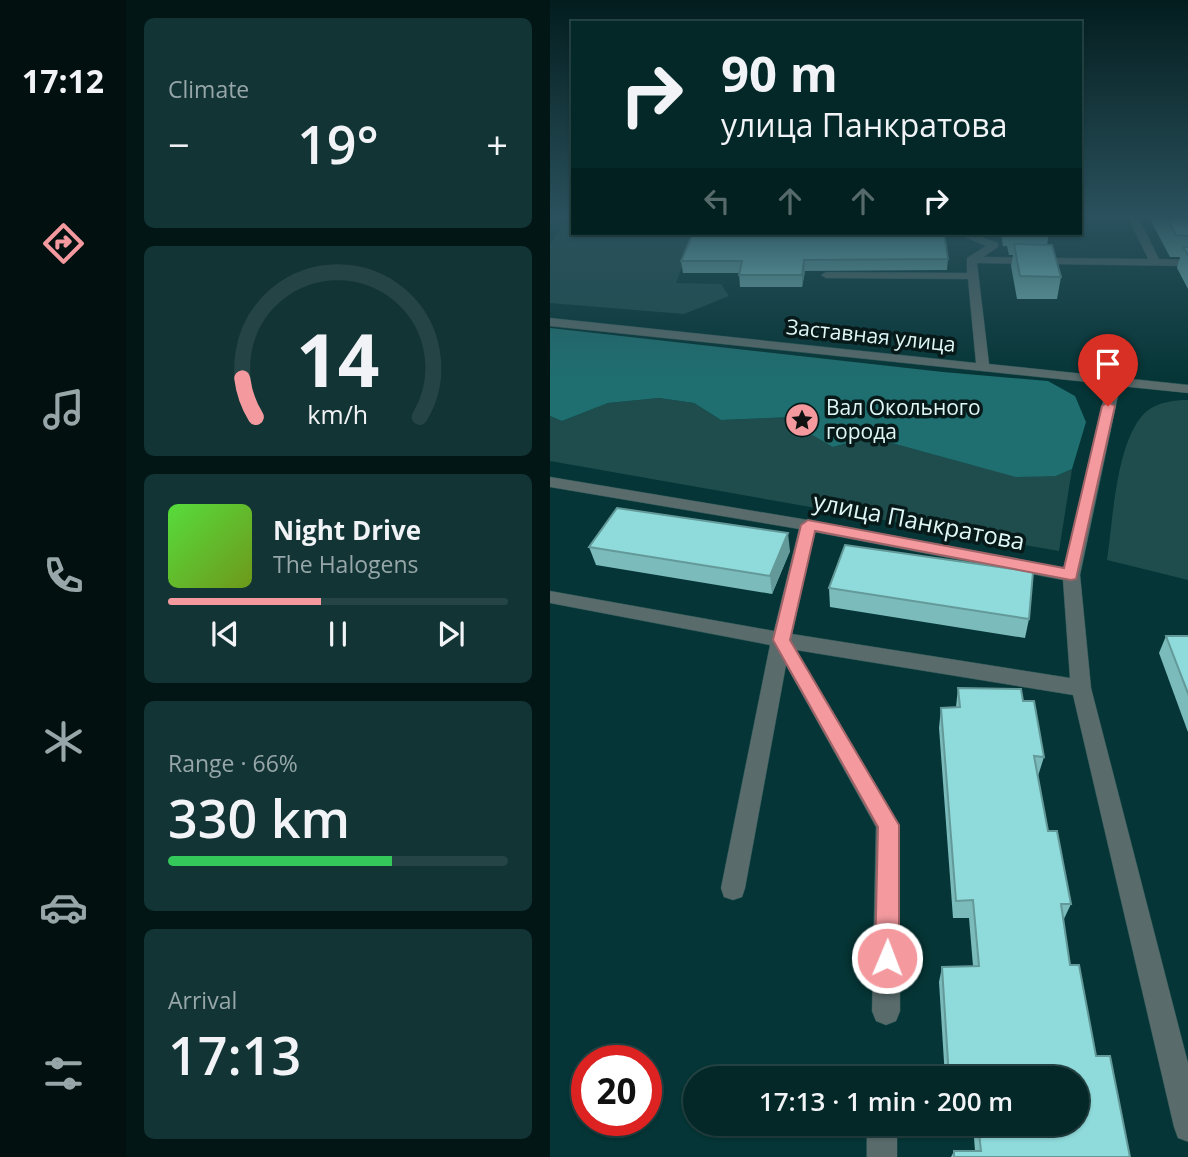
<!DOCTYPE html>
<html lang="en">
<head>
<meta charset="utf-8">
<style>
  :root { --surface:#042828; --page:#123434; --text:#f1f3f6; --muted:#97a6a8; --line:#254445; --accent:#f49a9f }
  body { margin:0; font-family:"Open Sans",sans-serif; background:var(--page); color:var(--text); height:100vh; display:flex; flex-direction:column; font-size:26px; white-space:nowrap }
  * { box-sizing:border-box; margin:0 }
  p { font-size:23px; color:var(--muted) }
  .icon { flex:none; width:38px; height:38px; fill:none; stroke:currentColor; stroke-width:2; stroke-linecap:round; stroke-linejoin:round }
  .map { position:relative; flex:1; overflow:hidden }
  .panel { display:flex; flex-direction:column; gap:18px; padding:18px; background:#021616; width:424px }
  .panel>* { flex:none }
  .banner { position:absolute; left:21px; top:21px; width:511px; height:214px; border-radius:0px; box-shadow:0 2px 5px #0004,0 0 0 2px var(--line); background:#042828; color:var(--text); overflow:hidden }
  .speed { position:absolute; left:21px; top:1045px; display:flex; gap:14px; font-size:35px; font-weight:700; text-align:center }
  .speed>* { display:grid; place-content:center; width:91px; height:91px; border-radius:50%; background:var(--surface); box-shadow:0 2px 5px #0004,0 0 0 2px var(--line); line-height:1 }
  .speed .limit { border:10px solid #d22; background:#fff; color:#111 }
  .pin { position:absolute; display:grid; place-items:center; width:60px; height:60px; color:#fff; margin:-72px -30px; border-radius:50% 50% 50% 0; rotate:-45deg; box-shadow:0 0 7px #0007 }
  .pin .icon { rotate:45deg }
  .me { position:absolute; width:77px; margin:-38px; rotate:1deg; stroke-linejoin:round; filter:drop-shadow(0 0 5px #0008) }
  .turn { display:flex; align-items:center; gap:24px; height:147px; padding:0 35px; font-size:32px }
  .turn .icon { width:91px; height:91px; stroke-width:2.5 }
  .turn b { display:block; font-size:49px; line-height:60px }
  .lanes { display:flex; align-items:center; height:66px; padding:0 35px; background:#0003; justify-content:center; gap:35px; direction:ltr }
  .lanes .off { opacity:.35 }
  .big { font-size:52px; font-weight:600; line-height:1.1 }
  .panel .widget { flex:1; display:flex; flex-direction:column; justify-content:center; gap:10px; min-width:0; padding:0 24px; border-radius:10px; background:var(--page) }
  .panel .dial { align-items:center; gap:0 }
  .dial svg { height:182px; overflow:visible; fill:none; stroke:var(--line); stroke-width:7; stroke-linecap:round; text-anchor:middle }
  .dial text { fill:var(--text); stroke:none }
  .song { display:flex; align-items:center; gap:21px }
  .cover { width:84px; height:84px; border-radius:10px; background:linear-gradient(135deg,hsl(110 70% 55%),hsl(80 70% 35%)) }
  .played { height:7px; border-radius:4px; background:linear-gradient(90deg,var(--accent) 45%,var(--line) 45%) }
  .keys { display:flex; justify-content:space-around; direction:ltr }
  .heat { display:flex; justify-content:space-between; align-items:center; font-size:38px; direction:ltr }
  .charge { height:10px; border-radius:5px; background:linear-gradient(90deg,#34c759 66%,var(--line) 0) }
  .trip { position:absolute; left:133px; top:1066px; width:406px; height:70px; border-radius:35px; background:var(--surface); box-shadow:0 2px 5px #0004,0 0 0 2px var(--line); font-weight:600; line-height:70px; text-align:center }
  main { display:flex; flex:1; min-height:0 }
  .menu { display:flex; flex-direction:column; width:126px; justify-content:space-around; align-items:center; background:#021010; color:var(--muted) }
  .menu .icon { width:49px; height:49px }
  .menu .active { color:var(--accent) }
  .menu b { font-size:32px; color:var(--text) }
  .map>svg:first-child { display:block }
  .green { fill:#1f4d4d }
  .forest { fill:#1f6f70 }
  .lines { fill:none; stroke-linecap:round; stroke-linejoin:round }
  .minor-casing { stroke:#285455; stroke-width:1 }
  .minor { fill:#596b6b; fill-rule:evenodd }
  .wall { fill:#7bbbbb }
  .shaded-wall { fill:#649999 }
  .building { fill:#8fdada; stroke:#649999; stroke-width:2 }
  .route { fill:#f49a9f; stroke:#9f6467; stroke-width:2 }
  .labels { text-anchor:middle; stroke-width:7; stroke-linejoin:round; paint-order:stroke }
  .far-street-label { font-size:21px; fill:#e0f7f7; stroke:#071919 }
  .far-poi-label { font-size:21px; fill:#e0f7f7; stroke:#071919; text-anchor:start }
  .street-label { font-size:24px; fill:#e0f7f7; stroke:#071919 }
</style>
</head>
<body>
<main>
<nav class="menu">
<b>17:12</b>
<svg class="icon active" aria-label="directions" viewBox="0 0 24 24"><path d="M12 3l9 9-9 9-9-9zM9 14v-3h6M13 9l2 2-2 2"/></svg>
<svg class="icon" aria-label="music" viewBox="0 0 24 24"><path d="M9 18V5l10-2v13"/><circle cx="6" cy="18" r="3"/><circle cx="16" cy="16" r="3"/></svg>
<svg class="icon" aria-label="phone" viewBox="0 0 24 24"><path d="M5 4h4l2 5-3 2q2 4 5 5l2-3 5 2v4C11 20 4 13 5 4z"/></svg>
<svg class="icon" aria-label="climate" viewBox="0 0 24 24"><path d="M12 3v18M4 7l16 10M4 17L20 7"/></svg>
<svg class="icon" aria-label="car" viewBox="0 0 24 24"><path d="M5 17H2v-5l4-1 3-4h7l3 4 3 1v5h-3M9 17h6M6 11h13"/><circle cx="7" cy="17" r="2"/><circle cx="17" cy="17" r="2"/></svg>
<svg class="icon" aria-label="filters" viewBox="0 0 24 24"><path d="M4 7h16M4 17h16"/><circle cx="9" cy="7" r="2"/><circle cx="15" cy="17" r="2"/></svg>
</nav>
<section class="panel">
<div class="widget"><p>Climate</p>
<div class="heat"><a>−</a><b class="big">19°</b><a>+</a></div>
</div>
<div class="widget dial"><svg viewBox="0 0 100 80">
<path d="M14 69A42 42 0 1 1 86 69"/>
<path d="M14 69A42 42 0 0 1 8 52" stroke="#f49a9f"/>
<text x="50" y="56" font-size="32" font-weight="700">14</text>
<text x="50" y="72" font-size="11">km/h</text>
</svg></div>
<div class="widget">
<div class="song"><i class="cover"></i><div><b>Night Drive</b><p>The Halogens</p></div></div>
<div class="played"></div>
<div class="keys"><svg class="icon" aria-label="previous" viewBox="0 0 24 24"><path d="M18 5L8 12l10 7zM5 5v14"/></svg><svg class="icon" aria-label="pause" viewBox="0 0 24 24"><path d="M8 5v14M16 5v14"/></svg><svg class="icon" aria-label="next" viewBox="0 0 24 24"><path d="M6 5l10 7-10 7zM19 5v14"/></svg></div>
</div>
<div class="widget"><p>Range · 66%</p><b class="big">330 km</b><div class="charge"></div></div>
<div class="widget"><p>Arrival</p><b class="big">17:13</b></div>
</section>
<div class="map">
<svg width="639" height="1157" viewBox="0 0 639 1157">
  <rect width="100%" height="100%" fill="#053536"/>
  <!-- green -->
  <g class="green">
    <path d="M 16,219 L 23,219 L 23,233 L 145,233 L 126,283 L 171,284 L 179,296 L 134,314 L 0,303 L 0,244 Z"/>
    <path d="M 109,398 L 144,403 L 171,420 L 244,417 L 257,424 L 283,447 L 315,438 L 327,439 L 423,465 L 506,476 L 522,469 L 509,551 L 0,461 L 0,416 L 12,421 L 58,403 Z"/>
    <path d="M 638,400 L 638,580 L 557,560 C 563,521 566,437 597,411 C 608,402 625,400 638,400 Z"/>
  </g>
  <!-- forest -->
  <path class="forest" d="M 0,328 L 393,372 L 498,381 L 525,396 L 536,422 L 522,469 L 506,476 L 466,477 L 327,439 L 315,438 L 283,447 L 259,433 L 257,424 L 244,417 L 171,420 L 144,403 L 109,398 L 58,403 L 12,421 L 0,416 Z"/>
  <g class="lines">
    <!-- minor casing -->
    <g class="minor-casing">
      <g id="minor">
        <path d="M 579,219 L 589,219 L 609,259 L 639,260 L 639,266 L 427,263 L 439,364 L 639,385 L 639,393 L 570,386 L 530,575 L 541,688 L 639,1067 L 639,1142 L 628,1138 L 624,1127 L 523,695 L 246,650 L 349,825 L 350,1011 L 346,1021 L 336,1025 L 326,1021 L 322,1011 L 326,827 L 236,665 L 195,888 L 192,897 L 183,900 L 174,897 L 171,888 L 220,645 L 0,603 L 0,591 L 224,631 L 249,529 L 0,487 L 0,477 L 258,520 L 514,568 L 557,384 L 0,326 L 0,318 L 426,363 L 418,279 L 276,278 L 271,275 L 276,272 L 417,273 L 417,258 L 436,246 L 406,233 L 420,233 L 448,243 L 448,247 L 433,257 L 598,259 ZM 265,532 L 513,580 L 520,678 L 242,634 Z"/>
        <rect x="317" y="1124" width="30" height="33"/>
      </g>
    </g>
    <!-- minor -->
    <use href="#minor" class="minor"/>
  </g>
  <!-- wall -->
  <g class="wall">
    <path d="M 600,219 L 639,219 L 639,291 L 627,268 L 630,257 L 620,257 Z"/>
    <path d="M 451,233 L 499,233 L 497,245 L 511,277 L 507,299 L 467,299 L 461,266 L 463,255 L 459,255 L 457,246 L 453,246 Z"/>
    <path d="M 398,259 L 397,270 L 255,271 L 252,287 L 190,287 L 189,273 L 133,273 L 131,261 Z"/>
    <path d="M 39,547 L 240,551 L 222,594 L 46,565 Z"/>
    <path d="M 279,588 L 479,619 L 475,638 L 280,607 Z"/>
    <path d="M 616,636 L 639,636 L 639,735 L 609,653 Z"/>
    <path d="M 408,688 L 473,701 L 494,757 L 488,776 L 498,831 L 521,904 L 513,921 L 520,965 L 546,1056 L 580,1157 L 401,1157 L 404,1151 L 425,1151 L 423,1124 L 527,1124 L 527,1078 L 395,1078 L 389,982 L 392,967 L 423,966 L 419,918 L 403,918 L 389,728 L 391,708 L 406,707 Z"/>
  </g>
  <!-- shaded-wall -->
  <g class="shaded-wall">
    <path d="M 254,260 L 255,271 L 252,287 L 252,275 Z"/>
    <path d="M 238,533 L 240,551 L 222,594 L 220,576 Z"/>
  </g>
  <!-- building -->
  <g class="building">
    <path d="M 617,219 L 639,219 L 639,236 L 626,235 Z"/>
    <path d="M 143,233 L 394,233 L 398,259 L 254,260 L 252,275 L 189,275 L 192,261 L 131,261 Z"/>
    <path d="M 462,233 L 499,233 L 499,234 Z"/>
    <path d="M 464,244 L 502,245 L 511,277 L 470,276 Z"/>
    <path d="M 633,247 L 639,247 L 639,257 Z"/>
    <path d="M 67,508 L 238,533 L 220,576 L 39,547 Z"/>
    <path d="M 295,545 L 483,572 L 479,619 L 279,588 Z"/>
    <path d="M 616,636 L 639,636 L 639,696 Z"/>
    <path d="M 408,688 L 471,689 L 473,701 L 484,701 L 494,757 L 484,756 L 498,831 L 507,831 L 521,904 L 511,904 L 520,965 L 529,965 L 546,1056 L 560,1056 L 580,1157 L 404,1157 L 404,1151 L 431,1151 L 428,1124 L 527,1124 L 527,1078 L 399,1078 L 392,967 L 429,966 L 423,900 L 406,901 L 391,708 L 410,707 Z"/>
  </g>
  <!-- sky -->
  <linearGradient id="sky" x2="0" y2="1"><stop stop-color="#031d1e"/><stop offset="0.57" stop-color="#2a515d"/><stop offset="1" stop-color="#2a515d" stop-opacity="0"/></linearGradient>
  <rect width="639" height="381" fill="url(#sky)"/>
  <!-- route -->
  <path class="route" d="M 558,402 L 565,406 L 526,579 L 521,580 L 265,531 L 240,640 L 349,825 L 349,958 L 345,966 L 337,970 L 328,966 L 325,958 L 328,827 L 223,640 L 251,525 L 258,520 L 514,568 L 552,406 Z"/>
  <!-- icons -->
  <defs>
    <g id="sight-disc" transform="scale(1.75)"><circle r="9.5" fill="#f49a9f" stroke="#071919"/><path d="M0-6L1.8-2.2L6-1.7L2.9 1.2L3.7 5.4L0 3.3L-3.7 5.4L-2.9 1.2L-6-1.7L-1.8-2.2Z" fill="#111"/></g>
  </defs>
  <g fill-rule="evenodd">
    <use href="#sight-disc" x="252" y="420"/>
  </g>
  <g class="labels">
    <!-- far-street labels -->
    <g class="far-street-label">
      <text transform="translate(321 336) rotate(6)" y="7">Заставная улица</text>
    </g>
    <!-- far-poi labels -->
    <g class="far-poi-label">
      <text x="276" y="415">Вал Окольного<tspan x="276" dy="24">города</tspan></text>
    </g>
    <!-- street labels -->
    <g class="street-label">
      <text transform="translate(369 522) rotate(11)" y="8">улица Панкратова</text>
    </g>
  </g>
</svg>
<div class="speed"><div class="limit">20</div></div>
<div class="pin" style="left:558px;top:406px;background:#d93025"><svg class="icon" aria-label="arrive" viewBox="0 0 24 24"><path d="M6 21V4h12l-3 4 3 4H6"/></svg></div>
<svg class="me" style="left:337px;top:958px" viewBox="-20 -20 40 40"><circle r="17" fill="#f49a9f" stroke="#fff" stroke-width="3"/><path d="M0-11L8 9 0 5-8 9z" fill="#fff"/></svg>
<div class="trip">17:13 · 1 min · 200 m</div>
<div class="banner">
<div class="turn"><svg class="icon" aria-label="right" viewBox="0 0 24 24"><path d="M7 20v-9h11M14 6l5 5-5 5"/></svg><div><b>90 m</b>улица Панкратова</div></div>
<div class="lanes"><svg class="icon off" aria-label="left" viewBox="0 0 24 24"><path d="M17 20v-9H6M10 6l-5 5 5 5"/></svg><svg class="icon off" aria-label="ahead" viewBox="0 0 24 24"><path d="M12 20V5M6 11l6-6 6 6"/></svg><svg class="icon off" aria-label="ahead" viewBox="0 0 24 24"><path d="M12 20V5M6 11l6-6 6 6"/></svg><svg class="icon" aria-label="right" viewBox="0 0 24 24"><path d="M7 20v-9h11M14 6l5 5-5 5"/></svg></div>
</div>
</div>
</main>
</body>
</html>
